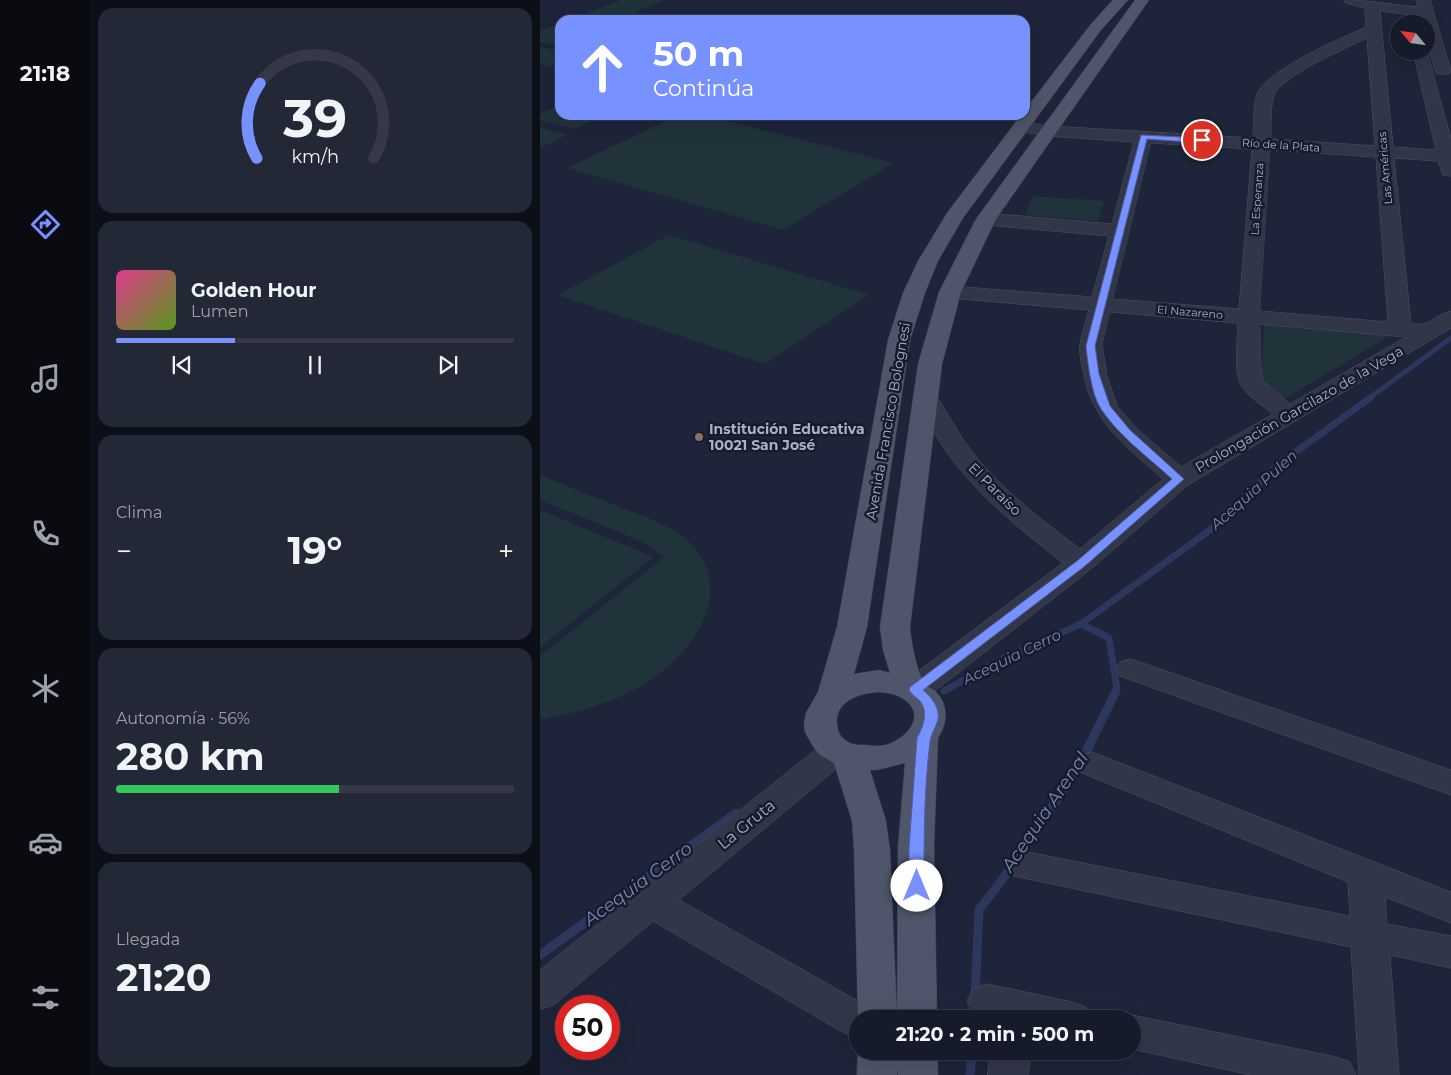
<!DOCTYPE html>
<html lang="es">
<head>
<meta charset="utf-8">
<style>
  :root { --surface:#161b2b; --page:#232837; --text:#f1f3f6; --muted:#9ea1a9; --line:#353947; --accent:#7791ff }
  body { margin:0; font-family:Montserrat,sans-serif; background:var(--page); color:var(--text); height:100vh; display:flex; flex-direction:column; font-size:19px; white-space:nowrap }
  * { box-sizing:border-box; margin:0 }
  p { font-size:16px; color:var(--muted) }
  .icon { flex:none; width:28px; height:28px; fill:none; stroke:currentColor; stroke-width:2; stroke-linecap:round; stroke-linejoin:round }
  .map { position:relative; flex:1; overflow:hidden }
  .panel { display:flex; flex-direction:column; gap:8px; padding:8px; background:#0c0f18; width:450px }
  .panel>* { flex:none }
  .guide { position:absolute; left:15px; top:15px; width:475px; height:105px; border-radius:15px; box-shadow:0 5px 20px #0002,0 0 0 1px var(--line); background:#7791ff; color:#fff; overflow:hidden }
  .needle { width:32px; rotate:299deg }
  .fabs { position:absolute; left:850px; top:15px; display:grid; gap:10px }
  .fabs a { display:grid; place-items:center; width:45px; height:45px; border-radius:50%; background:var(--surface); box-shadow:0 5px 20px #0002,0 0 0 1px var(--line); font-size:25px }
  .speed { position:absolute; left:15px; top:995px; display:flex; gap:10px; font-size:25px; font-weight:700; text-align:center }
  .speed>* { display:grid; place-content:center; width:65px; height:65px; border-radius:50%; background:var(--surface); box-shadow:0 5px 20px #0002,0 0 0 1px var(--line); line-height:1 }
  .speed .limit { border:8px solid #d22; background:#fff; color:#111 }
  .pin { position:absolute; display:grid; place-items:center; width:42px; height:42px; color:#fff; margin:-21px; border:2px solid #fff; border-radius:50%; box-shadow:0 1px 5px #0007 }
  .me { position:absolute; width:55px; margin:-28px; rotate:0deg; stroke-linejoin:round; filter:drop-shadow(0 0 4px #0008) }
  .turn { display:flex; align-items:center; gap:18px; height:105px; padding:0 15px; font-size:22px }
  .turn .icon { width:65px; height:65px; stroke-width:2.5 }
  .turn b { display:block; font-size:35px; line-height:42px }
  .big { font-size:38px; font-weight:700; line-height:1.1 }
  .panel .card { flex:1; display:flex; flex-direction:column; justify-content:center; gap:8px; min-width:0; padding:0 18px; border-radius:15px; background:var(--page) }
  .panel .dial { align-items:center; gap:0 }
  .dial svg { height:130px; overflow:visible; fill:none; stroke:var(--line); stroke-width:7; stroke-linecap:round; text-anchor:middle }
  .dial text { fill:var(--text); stroke:none }
  .song { display:flex; align-items:center; gap:15px }
  .cover { width:60px; height:60px; border-radius:8px; background:linear-gradient(135deg,hsl(330 70% 55%),hsl(90 70% 35%)) }
  .played { height:5px; border-radius:2px; background:linear-gradient(90deg,var(--accent) 30%,var(--line) 30%) }
  .keys { display:flex; justify-content:space-around; direction:ltr }
  .heat { display:flex; justify-content:space-between; align-items:center; font-size:28px; direction:ltr }
  .charge { height:8px; border-radius:4px; background:linear-gradient(90deg,#34c759 56%,var(--line) 0) }
  .trip { position:absolute; left:309px; top:1010px; width:292px; height:50px; border-radius:25px; background:var(--surface); box-shadow:0 5px 20px #0002,0 0 0 1px var(--line); font-weight:700; line-height:50px; text-align:center }
  main { display:flex; flex:1; min-height:0 }
  .tabs { display:flex; flex-direction:column; width:90px; justify-content:space-around; align-items:center; background:#090b11; color:var(--muted) }
  .tabs .icon { width:35px; height:35px }
  .tabs .current { color:var(--accent) }
  .tabs b { font-size:22px; color:var(--text) }
  .map>svg:first-child { display:block }
  .green { fill:#20323a }
  .lines { fill:none; stroke-linecap:round; stroke-linejoin:round }
  .stream-far2 { stroke:#2c375e; stroke-width:5 }
  .stream-far1 { stroke:#2c375e; stroke-width:7 }
  .stream { stroke:#2c375e; stroke-width:9 }
  .minor-casing { stroke:#4c5164; stroke-width:1 }
  .major-casing { stroke:#3b4052; stroke-width:1 }
  .minor { fill:#313649; fill-rule:evenodd }
  .major { fill:#4f556a; fill-rule:evenodd }
  .route { fill:#7791ff; stroke:#4d5ea6 }
  .education-dot { fill:#8d6e63; stroke:#171c2d; stroke-width:2 }
  .labels { text-anchor:middle; stroke-width:5; stroke-linejoin:round; paint-order:stroke }
  .far-street-label { font-size:11px; fill:#abb0c6; stroke:#171c2d }
  .street-label { font-size:14px; fill:#abb0c6; stroke:#171c2d }
  .poi-label { font-size:14px; font-weight:bold; fill:#abb0c6; stroke:#171c2d; text-anchor:start }
  .water-label { font-size:15px; font-style:italic; fill:#7886b6; stroke:#171c2d }
  .near-street-label { font-size:16px; fill:#abb0c6; stroke:#171c2d }
  .near-water-label { font-size:18px; font-style:italic; fill:#7886b6; stroke:#171c2d }
</style>
</head>
<body>
<main>
<nav class="tabs">
<b>21:18</b>
<svg class="icon current" aria-label="directions" viewBox="0 0 24 24"><path d="M12 3l9 9-9 9-9-9zM9 14v-3h6M13 9l2 2-2 2"/></svg>
<svg class="icon" aria-label="music" viewBox="0 0 24 24"><path d="M9 18V5l10-2v13"/><circle cx="6" cy="18" r="3"/><circle cx="16" cy="16" r="3"/></svg>
<svg class="icon" aria-label="phone" viewBox="0 0 24 24"><path d="M5 4h4l2 5-3 2q2 4 5 5l2-3 5 2v4C11 20 4 13 5 4z"/></svg>
<svg class="icon" aria-label="climate" viewBox="0 0 24 24"><path d="M12 3v18M4 7l16 10M4 17L20 7"/></svg>
<svg class="icon" aria-label="car" viewBox="0 0 24 24"><path d="M5 17H2v-5l4-1 3-4h7l3 4 3 1v5h-3M9 17h6M6 11h13"/><circle cx="7" cy="17" r="2"/><circle cx="17" cy="17" r="2"/></svg>
<svg class="icon" aria-label="filters" viewBox="0 0 24 24"><path d="M4 7h16M4 17h16"/><circle cx="9" cy="7" r="2"/><circle cx="15" cy="17" r="2"/></svg>
</nav>
<section class="panel">
<div class="card dial"><svg viewBox="0 0 100 80">
<path d="M14 69A42 42 0 1 1 86 69"/>
<path d="M14 69A42 42 0 0 1 16 23" stroke="#7791ff"/>
<text x="50" y="56" font-size="32" font-weight="700">39</text>
<text x="50" y="72" font-size="11">km/h</text>
</svg></div>
<div class="card">
<div class="song"><i class="cover"></i><div><b>Golden Hour</b><p>Lumen</p></div></div>
<div class="played"></div>
<div class="keys"><svg class="icon" aria-label="previous" viewBox="0 0 24 24"><path d="M18 5L8 12l10 7zM5 5v14"/></svg><svg class="icon" aria-label="pause" viewBox="0 0 24 24"><path d="M8 5v14M16 5v14"/></svg><svg class="icon" aria-label="next" viewBox="0 0 24 24"><path d="M6 5l10 7-10 7zM19 5v14"/></svg></div>
</div>
<div class="card"><p>Clima</p>
<div class="heat"><a>−</a><b class="big">19°</b><a>+</a></div>
</div>
<div class="card"><p>Autonomía · 56%</p><b class="big">280 km</b><div class="charge"></div></div>
<div class="card"><p>Llegada</p><b class="big">21:20</b></div>
</section>
<div class="map">
<svg width="911" height="1075" viewBox="0 0 911 1075">
  <rect width="100%" height="100%" fill="#1e2439"/>
  <!-- green -->
  <g class="green">
    <path d="M 81,0 L 125,0 L 95,12 L 110,16 L 99,20 L 29,20 Z"/>
    <path d="M 20,23 L 20,42 L 13,45 L 0,42 L 0,31 Z"/>
    <path d="M 0,47 L 20,51 L 20,63 L 10,67 L 0,64 Z"/>
    <path d="M 15,107 L 20,109 L 20,115 L 46,115 L 59,118 L 35,129 L 0,121 L 0,114 Z"/>
    <path d="M 138,115 L 162,115 L 354,163 L 243,230 L 27,168 Z"/>
    <path d="M 0,128 L 27,135 L 0,148 Z"/>
    <path d="M 493,196 L 564,201 L 558,221 L 485,215 Z"/>
    <path d="M 129,235 L 329,295 L 225,364 L 18,295 Z"/>
    <path d="M 724,324 L 854,333 L 744,399 L 721,379 Z"/>
    <path d="M 0,475 C 28,486 56,498 85,509 C 105,517 129,524 146,539 C 207,595 141,670 84,695 C 57,707 29,715 0,719 L 0,656 L 124,557 L 103,542 L 0,500 Z"/>
    <path d="M 0,510 L 114,557 L 0,647 Z"/>
  </g>
  <g class="lines">
    <!-- stream-far2 -->
    <path class="stream-far2" d="M 828,399 L 911,338"/>
    <!-- stream-far1 -->
    <g class="stream-far1">
      <path d="M 541,624 L 569,638 L 577,689 L 575,693"/>
      <path d="M 404,691 L 464,658 L 541,624 L 670,530 L 739,464 L 830,398"/>
    </g>
    <!-- stream -->
    <g class="stream">
      <path d="M 0,955 L 196,813"/>
      <path d="M 434,1019 L 439,910 L 468,872 L 537,770 L 576,691"/>
      <path d="M 430,1075 L 432,1051"/>
    </g>
    <!-- minor casing -->
    <g class="minor-casing">
      <g id="minor">
        <path d="M 804,0 C 829,0 853,5 878,7 L 876,0 L 890,0 L 911,71 L 909,74 L 897,74 L 895,71 L 886,38 L 886,24 L 882,24 L 880,16 L 840,11 L 853,147 L 896,150 L 873,51 L 886,51 L 886,48 L 911,139 L 911,176 L 903,175 L 898,161 L 854,158 L 871,324 C 894,326 891,316 911,311 L 911,328 L 648,485 L 551,569 L 386,698 L 375,701 L 364,698 L 359,690 L 364,682 L 523,563 C 486,534 448,504 418,467 C 401,446 388,422 374,399 L 377,394 L 386,392 L 395,394 C 408,413 418,434 432,452 C 462,490 502,520 540,549 L 623,479 C 587,447 551,422 543,370 C 541,362 539,352 540,344 C 542,332 546,321 549,310 L 410,298 L 402,297 L 399,292 L 402,287 L 410,286 L 552,297 L 569,236 L 446,225 L 439,223 L 436,219 L 439,215 L 446,213 L 572,224 L 594,142 L 509,136 L 476,131 L 473,127 L 476,123 L 482,122 L 509,126 L 713,138 C 714,127 713,101 718,92 C 732,67 800,39 826,27 L 825,8 L 806,3 ZM 827,38 L 835,146 L 731,139 C 731,129 730,101 735,93 C 748,73 804,49 827,38 ZM 611,143 L 712,149 L 699,309 L 573,299 ZM 730,150 L 836,157 L 848,322 L 720,311 ZM 570,312 L 698,323 C 698,339 693,370 701,385 C 708,397 722,405 733,414 L 641,467 L 597,429 L 577,406 L 567,376 L 562,345 ZM 720,324 L 866,337 L 750,404 L 723,381 L 721,370 Z"/>
        <path d="M 591,659 L 911,770 L 911,795 L 580,676 L 576,669 L 580,662 Z"/>
        <path d="M 296,739 L 308,743 L 312,751 L 308,759 L 139,900 L 332,1009 L 337,1019 L 318,1019 L 318,1038 L 304,1033 L 113,921 L 14,1005 L 0,1009 L 0,970 L 284,743 Z"/>
        <path d="M 552,752 L 911,892 L 911,923 L 845,897 L 847,924 L 911,936 L 911,968 L 850,955 L 859,1075 L 819,1075 L 811,947 L 474,876 L 469,866 L 474,856 L 487,852 L 810,916 L 808,882 L 540,772 L 535,764 L 540,756 Z"/>
        <path d="M 447,984 L 532,1002 L 546,1007 L 552,1019 L 447,1018 L 433,1013 L 427,1001 L 433,989 Z"/>
        <path d="M 592,1015 L 796,1057 L 810,1062 L 816,1075 L 711,1075 L 592,1049 L 592,1019 L 581,1019 Z"/>
        <path d="M 451,1051 L 491,1051 L 488,1075 L 448,1075 Z"/>
      </g>
    </g>
    <!-- major casing -->
    <g class="major-casing">
      <g id="major">
        <path d="M 573,0 L 588,0 L 561,30 L 423,218 L 398,261 L 385,293 L 370,340 L 327,627 L 314,674 L 339,670 L 350,673 L 343,650 L 340,627 L 378,364 L 399,292 L 436,219 L 595,0 L 609,0 L 456,219 L 421,292 L 402,364 L 370,627 C 371,641 377,673 385,684 C 387,687 392,688 395,691 C 409,704 408,723 398,738 L 394,847 L 397,1019 L 357,1019 L 358,847 L 365,763 L 337,770 L 330,770 L 346,821 L 350,850 L 357,1019 L 318,1019 L 314,850 L 312,821 L 294,763 L 280,755 L 274,748 L 265,732 L 264,723 L 266,713 L 278,692 L 297,627 L 348,340 L 363,293 L 378,261 L 407,213 L 481,115 L 485,115 L 485,110 L 551,24 ZM 339,692 C 345,693 352,693 358,696 C 386,709 374,733 351,743 C 343,747 334,746 325,745 C 320,745 314,745 310,743 C 302,739 298,734 297,725 C 294,701 320,693 339,692 Z"/>
        <path d="M 318,1050 L 318,1051 L 397,1051 L 398,1075 L 358,1075 L 357,1067 L 357,1075 L 317,1075 Z"/>
      </g>
    </g>
    <!-- minor -->
    <use href="#minor" class="minor"/>
    <!-- major -->
    <use href="#major" class="major"/>
  </g>
  <!-- route -->
  <path class="route" d="M 601,135 L 662,138 L 666,140 L 662,143 L 607,139 L 555,346 L 559,374 L 570,406 L 590,430 L 644,479 L 545,566 L 383,690 C 390,696 396,703 398,712 C 400,724 391,731 390,742 C 384,789 384,838 384,886 L 382,890 L 377,891 L 371,890 L 369,886 L 369,848 L 377,738 C 383,727 389,713 380,701 C 376,697 372,695 369,690 L 370,687 L 537,561 L 632,479 C 608,457 579,436 561,409 C 551,393 548,364 546,346 Z"/>
  <!-- markers -->
  <circle class="education-dot" cx="159" cy="437" r="5"/>
  <g class="labels">
    <!-- far-street labels -->
    <g class="far-street-label">
      <text transform="translate(741 145) rotate(4)" y="4">Río de la Plata</text>
      <text transform="translate(845 168) rotate(-95)" y="4">Las Américas</text>
      <text transform="translate(717 199) rotate(-86)" y="4">La Esperanza</text>
      <text transform="translate(650 312) rotate(5)" y="4">El Nazareno</text>
    </g>
    <!-- street labels -->
    <g class="street-label">
      <text transform="translate(759 409) rotate(-30)" y="5">Prolongación Garcilazo de la Vega</text>
      <text transform="translate(348 421) rotate(-80)" y="5">Avenida Francisco Bolognesi</text>
      <text transform="translate(455 489) rotate(45)" y="5">El Paraíso</text>
    </g>
    <!-- poi labels -->
    <g class="poi-label">
      <text x="169" y="434">Institución Educativa<tspan x="169" dy="16">10021 San José</tspan></text>
    </g>
    <!-- water labels -->
    <g class="water-label">
      <text transform="translate(714 490) rotate(-42)" y="5">Acequia Pulen</text>
      <text transform="translate(472 657) rotate(-26)" y="5">Acequia Cerro</text>
    </g>
    <!-- near-street labels -->
    <g class="near-street-label">
      <text transform="translate(206 824) rotate(-39)" y="6">La Gruta</text>
    </g>
    <!-- near-water labels -->
    <g class="near-water-label">
      <text transform="translate(505 812) rotate(-56)" y="6">Acequia Arenal</text>
      <text transform="translate(98 884) rotate(-36)" y="6">Acequia Cerro</text>
    </g>
  </g>
</svg>
<div class="fabs">
<a><svg class="needle" viewBox="-14 -14 28 28"><path d="M0-13l5 13h-10z" fill="#e53935"/><path d="M0 13l5-13h-10z" fill="#9ea1a9"/></svg></a>
</div>
<div class="speed"><div class="limit">50</div></div>
<div class="pin" style="left:662px;top:140px;background:#d93025"><svg class="icon" aria-label="arrive" viewBox="0 0 24 24"><path d="M6 21V4h12l-3 4 3 4H6"/></svg></div>
<svg class="me" style="left:377px;top:886px" viewBox="-20 -20 40 40"><circle r="19" fill="#fff"/><path d="M0-13L10 11 0 6-10 11z" fill="#7791ff"/></svg>
<div class="trip">21:20 · 2 min · 500 m</div>
<div class="guide">
<div class="turn"><svg class="icon" aria-label="ahead" viewBox="0 0 24 24"><path d="M12 20V5M6 11l6-6 6 6"/></svg><div><b>50 m</b>Continúa</div></div>
</div>
</div>
</main>
</body>
</html>
